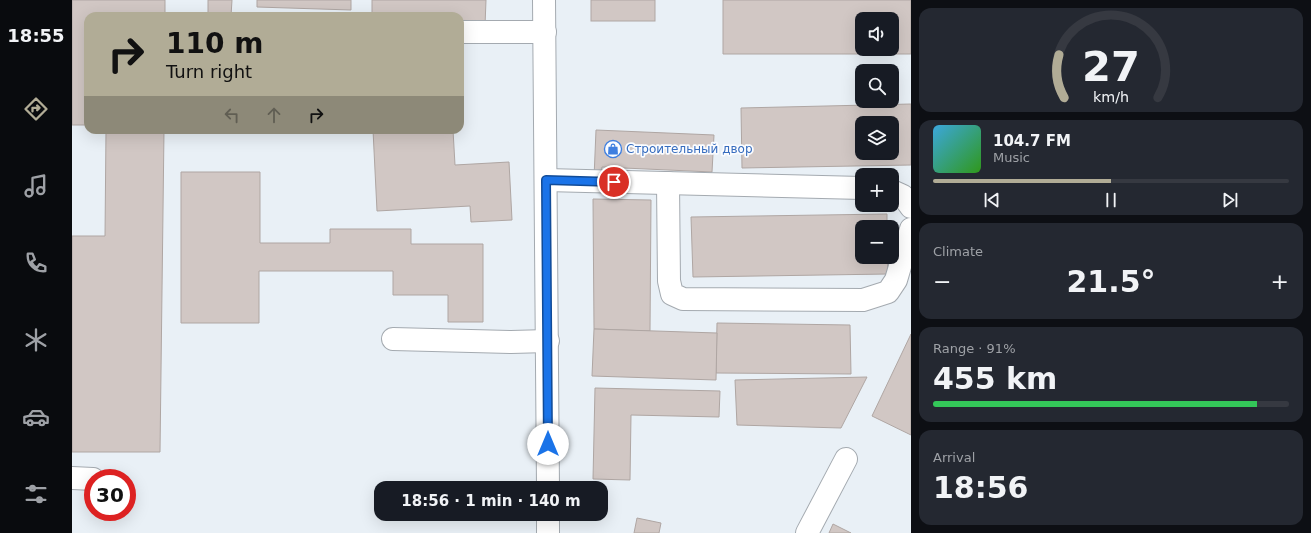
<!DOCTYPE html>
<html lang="en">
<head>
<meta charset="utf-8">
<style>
  :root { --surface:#171b24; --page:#242831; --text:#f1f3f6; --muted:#9ea1a6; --line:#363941; --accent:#b1ac96 }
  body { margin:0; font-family:"DejaVu Sans",sans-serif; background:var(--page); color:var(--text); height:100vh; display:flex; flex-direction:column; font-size:15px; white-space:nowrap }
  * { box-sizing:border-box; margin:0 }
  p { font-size:13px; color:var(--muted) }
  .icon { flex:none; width:22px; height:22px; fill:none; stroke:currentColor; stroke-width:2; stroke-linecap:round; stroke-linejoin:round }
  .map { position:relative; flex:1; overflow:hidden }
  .panel { display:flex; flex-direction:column; gap:8px; padding:8px; background:#0d0f14; width:400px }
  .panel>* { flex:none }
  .guide { position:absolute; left:12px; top:12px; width:380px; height:122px; border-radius:12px; box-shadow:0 4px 16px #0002; background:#b1ac96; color:#111; overflow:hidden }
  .fabs { position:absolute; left:783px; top:12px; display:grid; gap:8px }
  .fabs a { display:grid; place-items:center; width:44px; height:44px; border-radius:8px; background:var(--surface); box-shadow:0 4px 16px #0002; font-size:20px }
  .speed { position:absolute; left:12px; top:469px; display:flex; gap:8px; font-size:20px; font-weight:700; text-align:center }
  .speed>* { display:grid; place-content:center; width:52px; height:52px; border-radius:50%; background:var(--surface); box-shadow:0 4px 16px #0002; line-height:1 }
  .speed .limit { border:6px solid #d22; background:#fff; color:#111 }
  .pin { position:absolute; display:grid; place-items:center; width:34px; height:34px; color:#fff; margin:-17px; border:2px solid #fff; border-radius:50%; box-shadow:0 1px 4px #0007 }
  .me { position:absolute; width:44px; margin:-22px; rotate:0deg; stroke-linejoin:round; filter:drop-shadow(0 0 3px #0008) }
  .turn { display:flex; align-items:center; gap:14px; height:84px; padding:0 16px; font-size:18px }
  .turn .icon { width:52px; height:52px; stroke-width:2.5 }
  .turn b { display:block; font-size:28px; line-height:34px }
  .lanes { display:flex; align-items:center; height:38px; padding:0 16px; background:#0003; justify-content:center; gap:20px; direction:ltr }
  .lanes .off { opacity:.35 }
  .big { font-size:30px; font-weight:700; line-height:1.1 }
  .panel .widget { flex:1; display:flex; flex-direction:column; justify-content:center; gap:6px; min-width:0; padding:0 14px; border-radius:12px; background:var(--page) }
  .panel .dial { align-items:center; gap:0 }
  .dial svg { height:104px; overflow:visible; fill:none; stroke:var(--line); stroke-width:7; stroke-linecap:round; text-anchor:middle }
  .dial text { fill:var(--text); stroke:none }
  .song { display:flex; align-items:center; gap:12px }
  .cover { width:48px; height:48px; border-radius:6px; background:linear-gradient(135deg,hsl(200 70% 55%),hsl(110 70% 35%)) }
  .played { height:4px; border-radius:2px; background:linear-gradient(90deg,var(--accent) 50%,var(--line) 50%) }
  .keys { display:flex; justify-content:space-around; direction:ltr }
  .heat { display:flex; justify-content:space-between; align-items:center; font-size:22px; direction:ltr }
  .charge { height:6px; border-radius:3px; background:linear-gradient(90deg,#34c759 91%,var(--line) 0) }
  .trip { position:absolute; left:302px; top:481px; width:234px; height:40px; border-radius:12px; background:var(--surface); box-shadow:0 4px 16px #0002; font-weight:700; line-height:40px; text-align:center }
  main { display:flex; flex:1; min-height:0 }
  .tab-bar { display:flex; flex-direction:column; width:72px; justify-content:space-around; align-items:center; background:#090b0e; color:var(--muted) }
  .tab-bar .icon { width:28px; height:28px }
  .tab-bar .active { color:var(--accent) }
  .tab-bar b { font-size:18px; color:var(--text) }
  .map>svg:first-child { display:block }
  .building { fill:#d1c7c4; stroke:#afa6a3; fill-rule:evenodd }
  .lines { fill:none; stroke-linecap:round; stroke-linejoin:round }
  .minor-casing { stroke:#a4aab0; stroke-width:24 }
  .minor { stroke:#fff; stroke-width:22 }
  .route-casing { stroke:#114b97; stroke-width:10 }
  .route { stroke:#1a73e8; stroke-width:7 }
  .labels { text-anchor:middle; stroke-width:3.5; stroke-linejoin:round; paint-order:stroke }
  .shop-label { font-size:12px; fill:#366cbe; stroke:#fafcff; text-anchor:start }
</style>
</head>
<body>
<main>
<nav class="tab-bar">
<b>18:55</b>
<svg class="icon active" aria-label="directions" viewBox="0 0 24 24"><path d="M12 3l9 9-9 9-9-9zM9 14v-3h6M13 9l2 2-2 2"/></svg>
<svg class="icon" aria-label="music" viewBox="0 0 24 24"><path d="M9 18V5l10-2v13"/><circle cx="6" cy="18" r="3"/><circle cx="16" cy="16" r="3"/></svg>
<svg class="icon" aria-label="phone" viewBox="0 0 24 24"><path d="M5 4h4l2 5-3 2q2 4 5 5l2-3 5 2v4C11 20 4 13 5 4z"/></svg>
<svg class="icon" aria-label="climate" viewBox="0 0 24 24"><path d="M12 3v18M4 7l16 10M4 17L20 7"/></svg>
<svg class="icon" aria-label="car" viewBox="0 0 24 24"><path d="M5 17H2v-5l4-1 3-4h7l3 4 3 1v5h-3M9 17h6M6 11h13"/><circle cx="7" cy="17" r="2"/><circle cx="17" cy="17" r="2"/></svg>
<svg class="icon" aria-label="filters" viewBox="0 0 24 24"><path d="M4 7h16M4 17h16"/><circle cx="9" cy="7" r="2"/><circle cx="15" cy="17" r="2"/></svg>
</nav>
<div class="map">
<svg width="839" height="533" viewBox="0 0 839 533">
  <rect width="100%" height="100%" fill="#e9f0f6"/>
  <!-- building -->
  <g class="building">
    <path d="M 0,0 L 93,0 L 93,16 L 16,16 L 16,125 L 0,125 Z"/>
    <path d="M 136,0 L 160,0 L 159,16 L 136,16 Z"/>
    <path d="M 185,0 L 279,0 L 279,10 L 185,7 Z"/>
    <path d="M 300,0 L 414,0 L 413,26 L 388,25 L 388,16 L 300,16 Z"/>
    <rect x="519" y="0" width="64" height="21"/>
    <path d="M 651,0 L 839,0 L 839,54 L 651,54 ZM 790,19 L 820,19 L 820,49 L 790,49 Z"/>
    <path d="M 839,104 L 839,165 L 670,168 L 669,108 ZM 790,123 L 820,123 L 820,153 L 790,153 Z"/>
    <path d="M 34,130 L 92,130 L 88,452 L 0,452 L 0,236 L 33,236 Z"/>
    <path d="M 301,130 L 381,130 L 383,165 L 437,162 L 440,220 L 399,222 L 398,206 L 305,211 Z"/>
    <path d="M 524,130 L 642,135 L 640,172 L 530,167 L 529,178 L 522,178 Z"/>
    <path d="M 109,172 L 188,172 L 188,243 L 258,243 L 258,229 L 339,229 L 339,244 L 411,244 L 411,322 L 376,322 L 376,295 L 321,295 L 321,271 L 187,271 L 187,323 L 109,323 Z"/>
    <path d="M 521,199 L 579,200 L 578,331 L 522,329 Z"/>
    <path d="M 815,214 L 815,227 L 790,227 L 790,257 L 815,257 L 816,274 L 621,277 L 619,217 Z"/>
    <path d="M 645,323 L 778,325 L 779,374 L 644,373 Z"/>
    <path d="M 522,329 L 645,333 L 644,380 L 520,376 Z"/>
    <path d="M 839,334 L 839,435 L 800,416 Z"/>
    <path d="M 795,377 L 769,428 L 665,425 L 663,380 Z"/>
    <path d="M 523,388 L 648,391 L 647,417 L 559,415 L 558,480 L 521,479 Z"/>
    <path d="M 565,518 L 589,523 L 587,533 L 562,533 Z"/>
    <path d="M 761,524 L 779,533 L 757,533 Z"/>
  </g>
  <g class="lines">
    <!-- minor casing -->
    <g class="minor-casing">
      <g id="minor">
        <path d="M 472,0 L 476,488"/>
        <path d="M 388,32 L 473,32"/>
        <path d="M 474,180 L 790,188"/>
        <path d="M 596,183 L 597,281 L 600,294 L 611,299 L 791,300 L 816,292 L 824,280 L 839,229"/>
        <path d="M 820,191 L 831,196 L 839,207"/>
        <path d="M 321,339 L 439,342 L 476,341"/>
        <path d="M 0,478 L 21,479"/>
        <path d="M 476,514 L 476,533"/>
        <path d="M 735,533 L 774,459"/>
      </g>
    </g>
    <!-- minor -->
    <use href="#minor" class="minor"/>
  </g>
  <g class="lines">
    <!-- route casing -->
    <g class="route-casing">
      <path id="route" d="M 476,444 L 474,180 L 542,182"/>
    </g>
    <!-- route -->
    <use href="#route" class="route"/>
  </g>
  <!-- icons -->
  <defs>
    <g id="shop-ring" transform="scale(0.9)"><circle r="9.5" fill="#fafcff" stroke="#3f7fe0" stroke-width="1.5"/><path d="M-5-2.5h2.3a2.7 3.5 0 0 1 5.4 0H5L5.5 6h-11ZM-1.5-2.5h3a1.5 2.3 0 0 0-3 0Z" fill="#3f7fe0"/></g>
  </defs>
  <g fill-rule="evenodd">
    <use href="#shop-ring" x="541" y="149"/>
  </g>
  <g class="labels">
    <!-- shop labels -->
    <g class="shop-label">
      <text x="554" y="153">Строительный двор</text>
    </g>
  </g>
</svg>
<div class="fabs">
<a><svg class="icon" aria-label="sound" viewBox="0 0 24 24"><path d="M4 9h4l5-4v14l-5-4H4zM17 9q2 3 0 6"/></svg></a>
<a><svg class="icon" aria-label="search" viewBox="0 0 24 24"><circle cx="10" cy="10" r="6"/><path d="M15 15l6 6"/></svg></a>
<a><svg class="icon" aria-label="layers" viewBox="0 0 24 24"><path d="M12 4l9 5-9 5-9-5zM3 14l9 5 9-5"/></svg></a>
<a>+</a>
<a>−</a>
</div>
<div class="speed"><div class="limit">30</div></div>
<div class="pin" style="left:542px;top:182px;background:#d93025"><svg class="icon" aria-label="arrive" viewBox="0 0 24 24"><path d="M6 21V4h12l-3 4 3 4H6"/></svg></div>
<svg class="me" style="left:476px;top:444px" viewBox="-20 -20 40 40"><circle r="19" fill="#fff"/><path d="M0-13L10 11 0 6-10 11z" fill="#1a73e8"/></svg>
<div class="trip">18:56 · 1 min · 140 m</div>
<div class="guide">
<div class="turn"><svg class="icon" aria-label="right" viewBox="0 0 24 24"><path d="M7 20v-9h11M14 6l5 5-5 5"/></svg><div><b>110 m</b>Turn right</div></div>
<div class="lanes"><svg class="icon off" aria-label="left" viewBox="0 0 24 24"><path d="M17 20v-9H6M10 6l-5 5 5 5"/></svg><svg class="icon off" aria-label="ahead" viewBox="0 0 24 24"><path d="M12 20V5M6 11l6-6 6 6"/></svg><svg class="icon" aria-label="right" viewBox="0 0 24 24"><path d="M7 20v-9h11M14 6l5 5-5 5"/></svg></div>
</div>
</div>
<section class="panel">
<div class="widget dial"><svg viewBox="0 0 100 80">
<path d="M14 69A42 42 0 1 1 86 69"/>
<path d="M14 69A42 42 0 0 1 10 36" stroke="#b1ac96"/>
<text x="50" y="56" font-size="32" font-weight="700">27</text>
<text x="50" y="72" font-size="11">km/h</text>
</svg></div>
<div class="widget">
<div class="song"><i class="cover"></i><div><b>104.7 FM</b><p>Music</p></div></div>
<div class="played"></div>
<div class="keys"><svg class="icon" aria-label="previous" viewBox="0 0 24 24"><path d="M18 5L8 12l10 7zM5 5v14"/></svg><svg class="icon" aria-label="pause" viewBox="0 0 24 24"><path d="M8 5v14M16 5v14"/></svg><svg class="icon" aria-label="next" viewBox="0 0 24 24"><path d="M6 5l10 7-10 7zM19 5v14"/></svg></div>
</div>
<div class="widget"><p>Climate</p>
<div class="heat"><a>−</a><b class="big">21.5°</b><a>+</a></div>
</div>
<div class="widget"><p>Range · 91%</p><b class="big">455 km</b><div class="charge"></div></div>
<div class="widget"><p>Arrival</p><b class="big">18:56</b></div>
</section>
</main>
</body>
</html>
